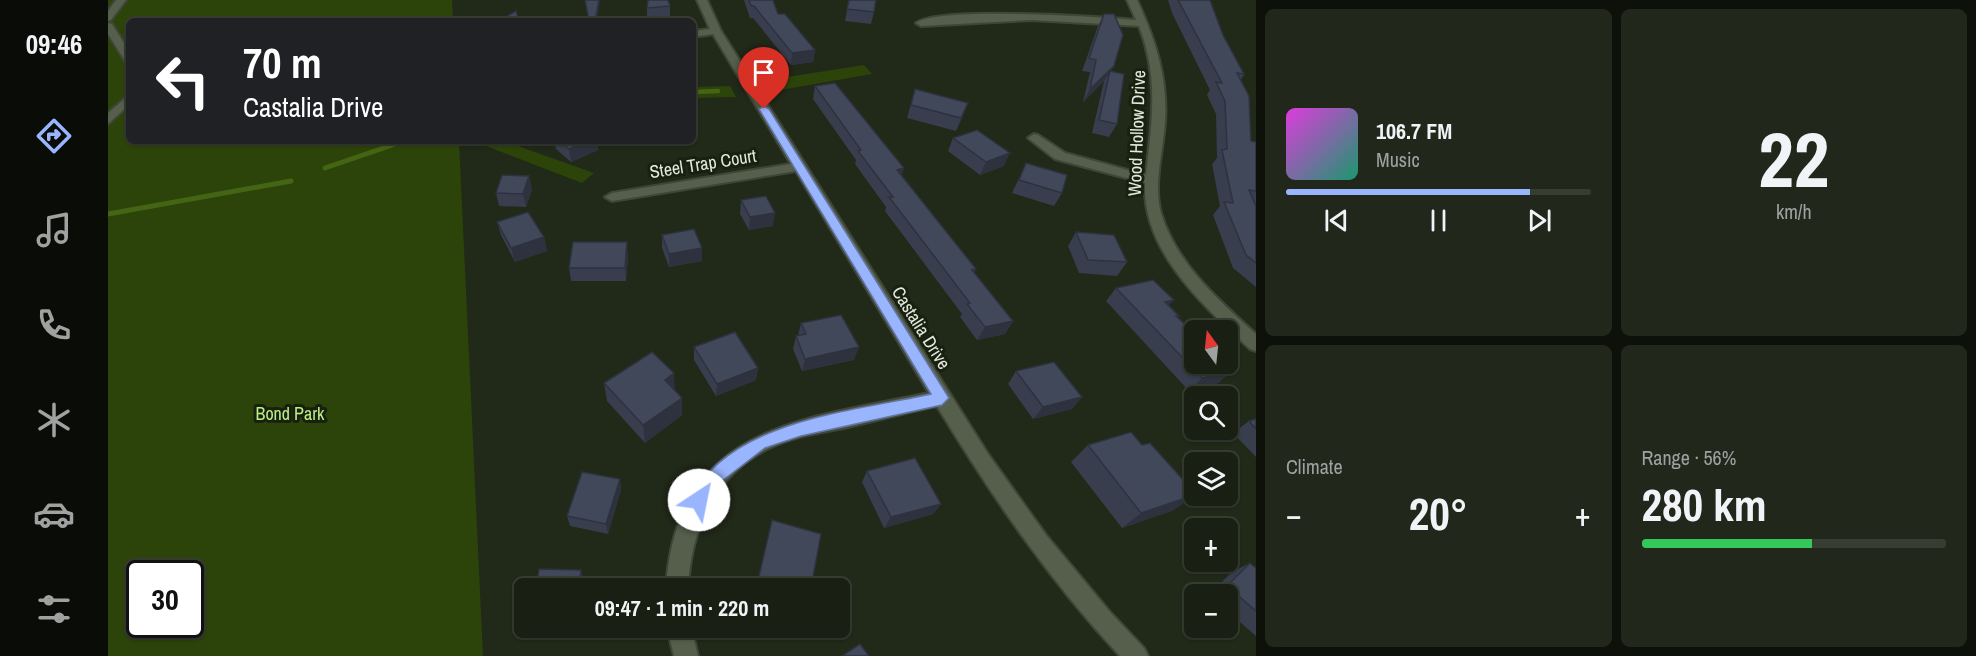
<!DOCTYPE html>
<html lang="en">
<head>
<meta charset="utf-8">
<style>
  :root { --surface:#191f13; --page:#22271c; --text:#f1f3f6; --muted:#9fa2a0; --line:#373d33; --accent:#99b5fd }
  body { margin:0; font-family:"Archivo Narrow",sans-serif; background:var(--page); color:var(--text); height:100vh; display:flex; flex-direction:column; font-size:22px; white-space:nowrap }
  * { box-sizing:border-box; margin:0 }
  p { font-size:20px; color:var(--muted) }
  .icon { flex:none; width:33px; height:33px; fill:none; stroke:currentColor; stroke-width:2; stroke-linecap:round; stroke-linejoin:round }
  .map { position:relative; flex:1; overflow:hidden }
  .drawer { display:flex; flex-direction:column; gap:9px; padding:9px; background:#0e110a; width:720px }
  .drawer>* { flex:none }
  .top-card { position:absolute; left:18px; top:18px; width:570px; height:126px; border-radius:9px; box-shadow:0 2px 4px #0004,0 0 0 2px var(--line); background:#202124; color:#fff; overflow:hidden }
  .needle { width:39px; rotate:345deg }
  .tools { position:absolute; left:1076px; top:320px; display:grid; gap:12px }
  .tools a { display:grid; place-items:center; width:54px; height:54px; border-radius:9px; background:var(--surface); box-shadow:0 2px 4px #0004,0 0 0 2px var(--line); font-size:30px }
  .speed { position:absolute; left:18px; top:560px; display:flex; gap:12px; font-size:30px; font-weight:700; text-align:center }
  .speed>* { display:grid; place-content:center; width:78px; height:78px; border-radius:50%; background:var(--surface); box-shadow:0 2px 4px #0004,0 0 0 2px var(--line); line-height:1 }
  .speed .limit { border:3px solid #111; border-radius:9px; background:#fff; color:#111 }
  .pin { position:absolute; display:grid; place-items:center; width:51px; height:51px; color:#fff; margin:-62px -26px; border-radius:50% 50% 50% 0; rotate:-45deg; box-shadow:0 0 6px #0007 }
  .pin .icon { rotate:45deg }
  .me { position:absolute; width:66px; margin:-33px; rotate:34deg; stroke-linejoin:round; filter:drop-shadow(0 0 4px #0008) }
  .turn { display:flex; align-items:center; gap:21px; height:126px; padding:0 18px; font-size:27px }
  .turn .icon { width:78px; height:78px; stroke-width:2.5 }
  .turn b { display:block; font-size:42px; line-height:51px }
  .big { font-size:45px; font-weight:700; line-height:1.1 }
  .drawer .tile { flex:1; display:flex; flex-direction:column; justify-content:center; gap:9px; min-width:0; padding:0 21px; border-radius:9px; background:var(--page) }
  .drawer .dial { align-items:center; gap:0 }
  .dial b { font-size:78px; line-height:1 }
  .song { display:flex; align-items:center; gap:18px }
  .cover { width:72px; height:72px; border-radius:9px; background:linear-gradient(135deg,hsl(300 70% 55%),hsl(160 70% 35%)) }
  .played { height:6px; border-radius:3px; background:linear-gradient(90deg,var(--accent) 80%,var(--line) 80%) }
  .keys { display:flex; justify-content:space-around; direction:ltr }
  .heat { display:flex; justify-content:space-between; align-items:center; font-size:33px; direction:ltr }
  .charge { height:9px; border-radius:4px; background:linear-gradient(90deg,#34c759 56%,var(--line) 0) }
  .drawer .tiles { flex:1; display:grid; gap:9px; grid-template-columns:repeat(2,1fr) }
  .trip { position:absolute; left:406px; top:578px; width:336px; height:60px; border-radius:9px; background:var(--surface); box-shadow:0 2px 4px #0004,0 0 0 2px var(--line); font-weight:700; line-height:60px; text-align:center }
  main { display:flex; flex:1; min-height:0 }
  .dock { display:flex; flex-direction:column; width:108px; justify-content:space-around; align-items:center; background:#0a0c08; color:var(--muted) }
  .dock .icon { width:42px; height:42px }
  .dock .current { color:var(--accent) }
  .dock b { font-size:27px; color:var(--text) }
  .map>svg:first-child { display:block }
  .green { fill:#2c4409; fill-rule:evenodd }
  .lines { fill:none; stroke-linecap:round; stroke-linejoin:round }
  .stream-far1 { stroke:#446614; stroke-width:4.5 }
  .stream { stroke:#446614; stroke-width:5 }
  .minor-casing { stroke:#3f4638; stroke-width:4 }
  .minor { fill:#565f4c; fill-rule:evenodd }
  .wall { fill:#383e4d }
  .shaded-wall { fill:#2e323f }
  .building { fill:#41485a; stroke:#2e323f; stroke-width:1.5 }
  .route { fill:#99b5fd; stroke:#6376a4; stroke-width:1.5 }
  .labels { text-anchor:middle; stroke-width:6; stroke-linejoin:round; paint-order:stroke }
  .street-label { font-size:18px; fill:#e3e9de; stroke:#18200f }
  .park-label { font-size:18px; fill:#bcee85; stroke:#18200f }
</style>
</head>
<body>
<main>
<nav class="dock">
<b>09:46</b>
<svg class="icon current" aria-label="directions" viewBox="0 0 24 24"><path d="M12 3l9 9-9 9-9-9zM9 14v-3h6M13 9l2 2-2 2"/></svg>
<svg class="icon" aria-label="music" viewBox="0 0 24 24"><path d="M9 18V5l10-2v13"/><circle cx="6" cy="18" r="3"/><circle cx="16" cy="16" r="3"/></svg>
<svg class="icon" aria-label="phone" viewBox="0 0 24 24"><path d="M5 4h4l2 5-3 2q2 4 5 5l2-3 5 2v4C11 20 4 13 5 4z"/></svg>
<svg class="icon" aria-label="climate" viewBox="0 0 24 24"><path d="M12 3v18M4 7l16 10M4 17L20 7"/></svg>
<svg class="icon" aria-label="car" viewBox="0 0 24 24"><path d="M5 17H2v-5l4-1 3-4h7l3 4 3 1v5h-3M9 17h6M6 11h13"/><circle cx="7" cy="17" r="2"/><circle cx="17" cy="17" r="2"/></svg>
<svg class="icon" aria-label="filters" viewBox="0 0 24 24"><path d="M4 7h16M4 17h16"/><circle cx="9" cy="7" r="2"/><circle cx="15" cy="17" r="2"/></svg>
</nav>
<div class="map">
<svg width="1148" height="656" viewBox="0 0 1148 656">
  <rect width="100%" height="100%" fill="#212919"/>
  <!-- green -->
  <g class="green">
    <path d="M 0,0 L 344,0 L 345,21 L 21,21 L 21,141 L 351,141 L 375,656 L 0,656 ZM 32,573 L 82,573 L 82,624 L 32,624 Z"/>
    <path d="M 756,65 L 764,74 L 667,91 L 660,80 Z"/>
    <path d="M 622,86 L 628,97 L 585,98 L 585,87 Z"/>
    <path d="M 365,141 L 396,141 L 486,173 L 474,183 Z"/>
  </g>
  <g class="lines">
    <!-- stream-far1 -->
    <path class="stream-far1" d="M 585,92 L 610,91"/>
    <!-- stream -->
    <g class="stream">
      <path d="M 217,168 L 296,141"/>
      <path d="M 0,214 L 183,181"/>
    </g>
    <!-- minor casing -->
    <g class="minor-casing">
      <g id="minor">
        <path d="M 8,0 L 18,0 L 3,20 L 0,21 L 0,11 Z"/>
        <path d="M 589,0 L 599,0 L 613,31 L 880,454 L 938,535 L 1002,612 L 1036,648 L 1040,656 L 1012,656 C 941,580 883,495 829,406 C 799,412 770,420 740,427 C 716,432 691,435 668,445 C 608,470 583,527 580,588 L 558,588 C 569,425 692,420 821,393 L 688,171 L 504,201 L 497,197 L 504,193 L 683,164 L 605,34 L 585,37 L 585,31 L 602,29 Z"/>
        <path d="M 1019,0 L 1029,0 C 1047,39 1060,77 1057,122 C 1055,152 1045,184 1053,213 C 1068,263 1110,300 1148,334 L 1148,351 L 1142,349 C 1096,306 1034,252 1037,183 L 947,159 L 920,138 L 926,134 L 930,135 L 957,153 L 1038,175 C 1044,122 1051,77 1031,26 L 924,20 L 813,26 L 808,23 C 830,6 994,17 1028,20 Z"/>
        <path d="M 0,23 L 4,24 L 21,51 L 21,62 L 17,61 L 0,34 Z"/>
        <path d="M 21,95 L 21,105 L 0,124 L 0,113 Z"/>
        <path d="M 559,627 L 583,627 L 590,656 L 566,656 Z"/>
      </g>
    </g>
    <!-- minor -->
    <use href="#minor" class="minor"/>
  </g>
  <!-- wall -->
  <g class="wall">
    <path d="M 636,0 L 665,0 L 670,14 L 707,50 L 705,62 L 683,65 L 645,18 L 642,18 Z"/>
    <path d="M 741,0 L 766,12 L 763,24 L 737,21 Z"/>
    <path d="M 1060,0 L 1102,0 L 1115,35 L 1136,74 L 1133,80 L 1143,141 L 1148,142 L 1148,287 L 1125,268 L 1105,215 L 1112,206 L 1104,164 L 1109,158 L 1108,114 L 1099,95 L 1102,90 L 1064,13 Z"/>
    <path d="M 562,6 L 562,16 L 539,17 L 539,8 Z"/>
    <path d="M 996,14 L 1006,66 L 1003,71 L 1009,124 L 1001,137 L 984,133 L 996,81 L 975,102 L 982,72 L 974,71 L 990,26 Z"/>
    <path d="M 707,86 L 794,175 L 868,269 L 866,273 L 905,321 L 897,334 L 869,340 L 852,317 L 854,314 L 777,211 L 778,207 L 747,164 L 748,160 L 705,99 Z"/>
    <path d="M 807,89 L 855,116 L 848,131 L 799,118 Z"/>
    <path d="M 845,138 L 896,166 L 872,175 L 840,151 Z"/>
    <path d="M 446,141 L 489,141 L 490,150 L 463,162 L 448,149 Z"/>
    <path d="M 918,163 L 954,193 L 946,206 L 904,193 Z"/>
    <path d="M 421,176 L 424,190 L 418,207 L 391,206 L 388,193 Z"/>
    <path d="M 633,200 L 665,226 L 641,230 L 632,214 Z"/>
    <path d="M 389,222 L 436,237 L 439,251 L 407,262 L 393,235 Z"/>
    <path d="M 968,232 L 1019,262 L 1009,276 L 971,273 L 960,246 Z"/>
    <path d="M 554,235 L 594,261 L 561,267 L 554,248 Z"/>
    <path d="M 520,256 L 518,281 L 463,281 L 461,268 Z"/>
    <path d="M 1008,288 L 1061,305 L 1071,316 L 1070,317 L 1124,371 L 1110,383 L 1081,391 L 998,301 Z"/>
    <path d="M 693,323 L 746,360 L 694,371 L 685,349 L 688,336 L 690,336 Z"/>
    <path d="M 586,347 L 650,368 L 648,380 L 608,396 L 586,360 Z"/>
    <path d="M 908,371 L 974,397 L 964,409 L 925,419 L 900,384 Z"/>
    <path d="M 496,383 L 567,390 L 574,398 L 574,415 L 537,443 L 499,401 Z"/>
    <path d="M 1148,419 L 1148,457 L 1125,433 L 1141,421 Z"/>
    <path d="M 980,445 L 1066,510 L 1014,528 L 963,462 Z"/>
    <path d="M 759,471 L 833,504 L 825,514 L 776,528 L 754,482 Z"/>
    <path d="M 512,479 L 513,490 L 500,534 L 462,526 L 459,516 Z"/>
    <path d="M 664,520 L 703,588 L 659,588 L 649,585 Z"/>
    <path d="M 1142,563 L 1148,568 L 1148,636 L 1119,611 L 1119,594 L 1102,594 L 1124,572 Z"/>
    <path d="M 471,627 L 470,638 L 426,638 L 421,630 Z"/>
  </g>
  <!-- shaded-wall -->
  <g class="shaded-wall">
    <path d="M 491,0 L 492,0 L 489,21 L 487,21 Z"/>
    <path d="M 707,50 L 705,62 L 683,65 L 684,53 Z"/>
    <path d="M 1006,66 L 996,81 L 975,102 L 982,89 Z"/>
    <path d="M 860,103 L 855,116 L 848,131 L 853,118 Z"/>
    <path d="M 479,141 L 489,141 L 490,150 L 463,162 L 461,149 Z"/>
    <path d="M 902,153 L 896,166 L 872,175 L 878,162 Z"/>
    <path d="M 796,168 L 792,182 L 789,170 Z"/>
    <path d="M 421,176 L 424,190 L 418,207 L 415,194 Z"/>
    <path d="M 667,213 L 665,226 L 641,230 L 642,217 Z"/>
    <path d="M 436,237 L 439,251 L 407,262 L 403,248 Z"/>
    <path d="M 519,242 L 520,256 L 518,281 L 517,268 Z"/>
    <path d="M 594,248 L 594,261 L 561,267 L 561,254 Z"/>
    <path d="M 1066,300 L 1054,313 L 1057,302 Z"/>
    <path d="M 905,321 L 897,334 L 869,340 L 877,327 Z"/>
    <path d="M 751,347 L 746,360 L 694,371 L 697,359 Z"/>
    <path d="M 650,368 L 648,380 L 608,396 L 609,384 Z"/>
    <path d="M 1124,371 L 1110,383 L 1081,391 L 1094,378 Z"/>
    <path d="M 566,373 L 567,391 L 557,380 Z"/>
    <path d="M 974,397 L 964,409 L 925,419 L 935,407 Z"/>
    <path d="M 574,398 L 574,415 L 537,443 L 535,425 Z"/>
    <path d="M 512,479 L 513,490 L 500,534 L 498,524 Z"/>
    <path d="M 1087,495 L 1066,510 L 1014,528 L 1033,513 Z"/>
    <path d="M 833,504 L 825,514 L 776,528 L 783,517 Z"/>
    <path d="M 473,570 L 476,579 L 475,588 L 471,588 Z"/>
    <path d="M 467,627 L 471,627 L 470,638 L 466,631 Z"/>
  </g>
  <!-- building -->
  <g class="building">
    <path d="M 477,0 L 491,0 L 487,21 L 481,21 Z"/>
    <path d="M 540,0 L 560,0 L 562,6 L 539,8 Z"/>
    <path d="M 641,0 L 665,0 L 670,14 L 677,14 L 707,50 L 684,53 L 646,6 L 643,6 Z"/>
    <path d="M 741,0 L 768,0 L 766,12 L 739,9 Z"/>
    <path d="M 1070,0 L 1102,0 L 1115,35 L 1136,74 L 1129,73 L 1141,96 L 1143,141 L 1148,142 L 1148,191 L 1141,190 L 1148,206 L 1148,263 L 1138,255 L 1116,202 L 1125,203 L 1114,150 L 1119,149 L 1117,101 L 1108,82 L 1114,83 Z"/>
    <path d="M 408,11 L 411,21 L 391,21 Z"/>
    <path d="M 996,14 L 1006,14 L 1015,35 L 1006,66 L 982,89 L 988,60 L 981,58 Z"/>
    <path d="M 1002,71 L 1016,74 L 1009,124 L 991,120 Z"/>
    <path d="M 727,83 L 796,168 L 789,170 L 868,269 L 864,270 L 905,321 L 877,327 L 859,304 L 862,303 L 781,197 L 785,197 L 750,151 L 753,150 L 707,86 Z"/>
    <path d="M 807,89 L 860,103 L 853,118 L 803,105 Z"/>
    <path d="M 869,130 L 902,153 L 878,162 L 845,138 Z"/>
    <path d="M 451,141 L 479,141 L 461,149 Z"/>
    <path d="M 918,163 L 959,175 L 954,193 L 911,180 Z"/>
    <path d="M 394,175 L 421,176 L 415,194 L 388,193 Z"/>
    <path d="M 658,196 L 667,213 L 642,217 L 633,200 Z"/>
    <path d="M 420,212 L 436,237 L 403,248 L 389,222 Z"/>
    <path d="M 586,229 L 594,248 L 561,254 L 554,235 Z"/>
    <path d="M 968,232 L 1006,235 L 1019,262 L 980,260 Z"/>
    <path d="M 465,242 L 519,242 L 517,268 L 461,268 Z"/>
    <path d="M 1045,280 L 1066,300 L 1057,302 L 1071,316 L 1068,316 L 1086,333 L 1086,363 L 1116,363 L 1124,371 L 1094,378 L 1008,288 Z"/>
    <path d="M 733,315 L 751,347 L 697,359 L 688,336 L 698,334 L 693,323 Z"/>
    <path d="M 627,332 L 650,368 L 609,384 L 586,347 Z"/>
    <path d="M 544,352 L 566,373 L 557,380 L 574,398 L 535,425 L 496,383 Z"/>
    <path d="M 946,362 L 974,397 L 935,407 L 908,371 Z"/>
    <path d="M 1148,419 L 1148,429 L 1141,421 Z"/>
    <path d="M 1023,432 L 1034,445 L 1042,443 L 1086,492 L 1087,495 L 1033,513 L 980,445 Z"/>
    <path d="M 807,458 L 833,504 L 783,517 L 759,471 Z"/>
    <path d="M 474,472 L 512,479 L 498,524 L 459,516 Z"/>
    <path d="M 664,520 L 713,534 L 703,588 L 691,588 L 651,576 Z"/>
    <path d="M 1142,563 L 1148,568 L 1148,611 L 1119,586 Z"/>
    <path d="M 431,569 L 473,570 L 471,588 L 428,588 Z"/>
    <path d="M 422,627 L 467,627 L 466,631 L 421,630 Z"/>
    <path d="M 752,644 L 761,656 L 734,656 Z"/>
  </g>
  <!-- route -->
  <path class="route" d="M 656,106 L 661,109 L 841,398 L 834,405 L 693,436 L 657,448 L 614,481 L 597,506 L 591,508 L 585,506 L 583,500 C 618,420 748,411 823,394 L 651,109 Z"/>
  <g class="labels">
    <!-- street labels -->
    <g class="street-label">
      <text transform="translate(1029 133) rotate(-88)" y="6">Wood Hollow Drive</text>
      <text transform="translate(595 164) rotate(-9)" y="6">Steel Trap Court</text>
      <text transform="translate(813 328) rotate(58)" y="6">Castalia Drive</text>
    </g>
    <!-- park labels -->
    <g class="park-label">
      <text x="182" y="420">Bond Park</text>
    </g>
  </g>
</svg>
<div class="tools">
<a><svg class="needle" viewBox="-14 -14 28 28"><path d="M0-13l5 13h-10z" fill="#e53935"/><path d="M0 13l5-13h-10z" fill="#9fa2a0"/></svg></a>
<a><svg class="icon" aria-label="search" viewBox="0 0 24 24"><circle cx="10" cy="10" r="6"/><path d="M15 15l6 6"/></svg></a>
<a><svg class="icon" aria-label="layers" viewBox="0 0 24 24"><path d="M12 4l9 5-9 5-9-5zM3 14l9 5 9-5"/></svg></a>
<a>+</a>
<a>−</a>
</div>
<div class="speed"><div class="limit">30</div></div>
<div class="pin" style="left:656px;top:109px;background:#d93025"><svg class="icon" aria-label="arrive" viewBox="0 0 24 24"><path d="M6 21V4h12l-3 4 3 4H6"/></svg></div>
<svg class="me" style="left:591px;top:500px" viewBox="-20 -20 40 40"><circle r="19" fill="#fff"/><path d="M0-13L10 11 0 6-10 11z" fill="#99b5fd"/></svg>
<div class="trip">09:47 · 1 min · 220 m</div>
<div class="top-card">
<div class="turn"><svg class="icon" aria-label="left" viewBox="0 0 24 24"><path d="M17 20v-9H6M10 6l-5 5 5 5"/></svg><div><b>70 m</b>Castalia Drive</div></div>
</div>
</div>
<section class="drawer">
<div class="tiles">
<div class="tile">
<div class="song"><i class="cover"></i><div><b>106.7 FM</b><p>Music</p></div></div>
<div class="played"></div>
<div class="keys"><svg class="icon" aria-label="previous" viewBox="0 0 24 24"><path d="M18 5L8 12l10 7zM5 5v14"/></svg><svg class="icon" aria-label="pause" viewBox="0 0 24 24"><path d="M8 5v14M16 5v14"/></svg><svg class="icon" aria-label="next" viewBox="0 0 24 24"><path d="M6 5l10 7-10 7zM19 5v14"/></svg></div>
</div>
<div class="tile dial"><b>22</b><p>km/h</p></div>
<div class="tile"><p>Climate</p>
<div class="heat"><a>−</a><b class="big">20°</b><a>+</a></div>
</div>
<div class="tile"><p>Range · 56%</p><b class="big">280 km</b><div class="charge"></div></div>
</div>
</section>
</main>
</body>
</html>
